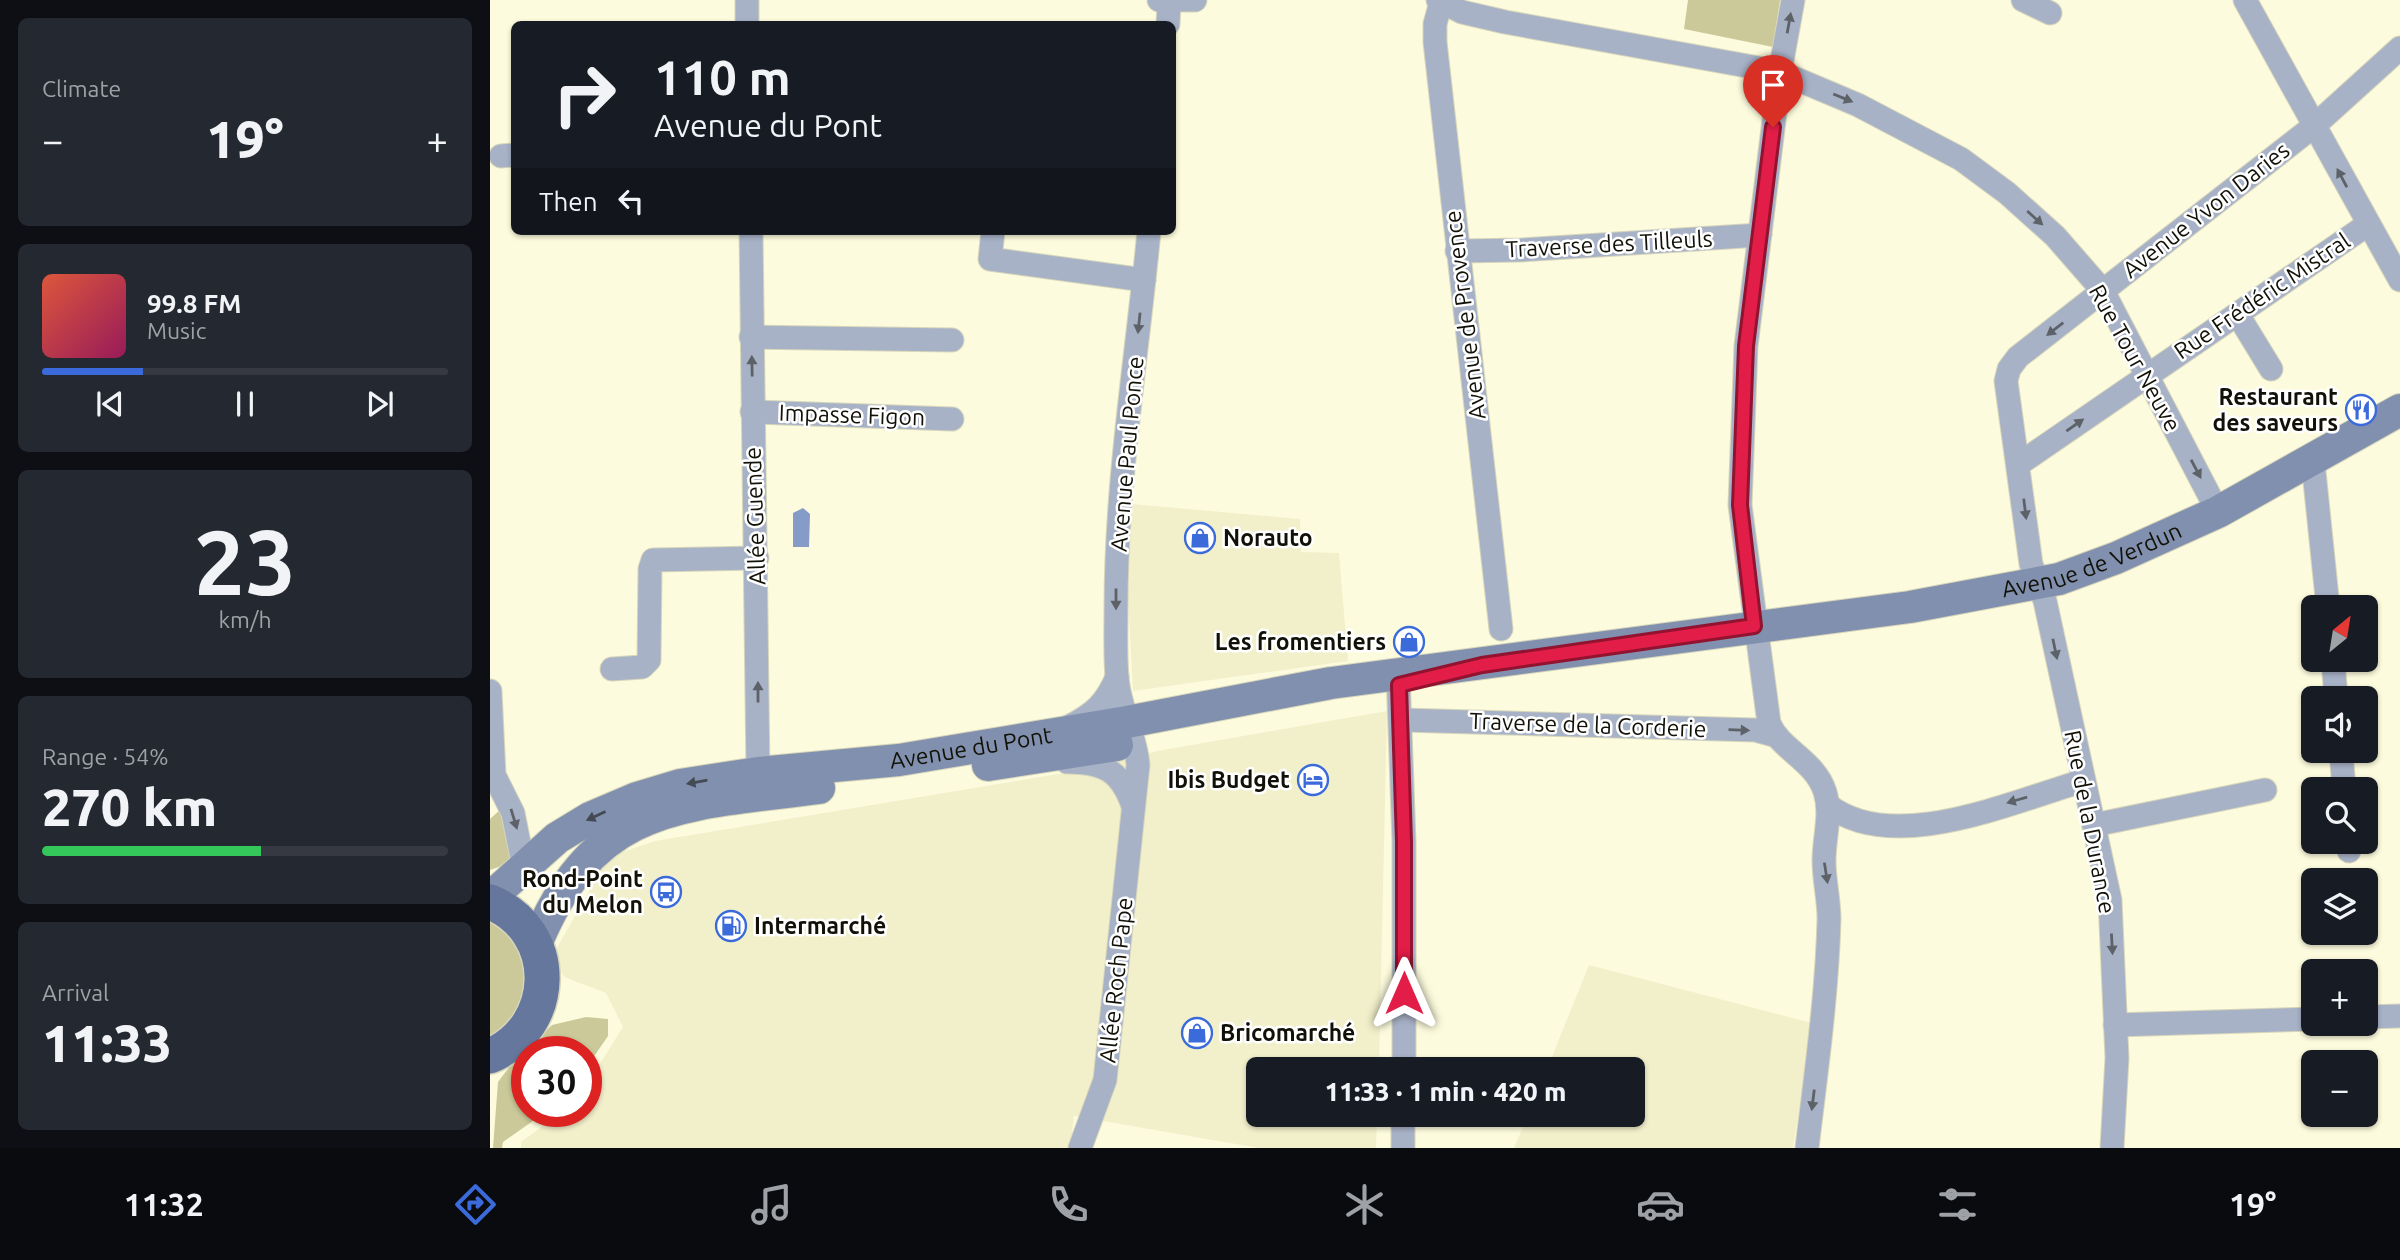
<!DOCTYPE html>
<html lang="en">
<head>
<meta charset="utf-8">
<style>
  :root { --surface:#171b24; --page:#242831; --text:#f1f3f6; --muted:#9ea1a6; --line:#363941; --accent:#3b6adb }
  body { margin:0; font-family:Ubuntu,sans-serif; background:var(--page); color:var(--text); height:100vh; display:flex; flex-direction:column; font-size:26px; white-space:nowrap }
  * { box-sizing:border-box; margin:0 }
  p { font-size:23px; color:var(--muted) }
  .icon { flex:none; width:38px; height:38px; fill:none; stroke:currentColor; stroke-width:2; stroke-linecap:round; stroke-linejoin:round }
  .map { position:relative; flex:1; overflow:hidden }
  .sheet { display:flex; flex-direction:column; gap:18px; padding:18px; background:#0d0f14; width:490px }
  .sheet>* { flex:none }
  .banner { position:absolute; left:21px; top:21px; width:665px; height:214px; border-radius:10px; box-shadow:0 2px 5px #0004; background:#171b24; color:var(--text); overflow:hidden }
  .needle { width:46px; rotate:30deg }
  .buttons { position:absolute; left:1811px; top:595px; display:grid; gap:14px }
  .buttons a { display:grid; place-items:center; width:77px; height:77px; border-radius:10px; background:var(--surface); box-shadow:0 2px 5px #0004; font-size:35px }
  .speed { position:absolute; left:21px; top:1036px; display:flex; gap:14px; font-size:35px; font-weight:700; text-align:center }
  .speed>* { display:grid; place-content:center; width:91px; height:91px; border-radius:50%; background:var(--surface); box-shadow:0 2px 5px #0004; line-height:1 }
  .speed .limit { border:10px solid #d22; background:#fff; color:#111 }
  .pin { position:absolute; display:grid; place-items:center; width:60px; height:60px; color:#fff; margin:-72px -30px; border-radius:50% 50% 50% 0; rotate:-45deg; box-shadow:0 0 7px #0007 }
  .pin .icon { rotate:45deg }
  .me { position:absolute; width:77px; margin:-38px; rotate:0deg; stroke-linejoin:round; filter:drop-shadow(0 0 5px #0008) }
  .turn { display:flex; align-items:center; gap:24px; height:147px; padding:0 28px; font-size:32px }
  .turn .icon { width:91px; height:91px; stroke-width:2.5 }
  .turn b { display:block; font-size:49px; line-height:60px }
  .then { display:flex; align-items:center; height:66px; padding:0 28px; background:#0003; gap:14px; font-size:26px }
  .big { font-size:52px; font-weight:800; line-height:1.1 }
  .sheet .card { flex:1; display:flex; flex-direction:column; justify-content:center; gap:10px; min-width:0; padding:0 24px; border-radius:10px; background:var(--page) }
  .sheet .dial { align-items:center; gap:0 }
  .dial b { font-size:91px; line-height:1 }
  .song { display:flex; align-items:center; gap:21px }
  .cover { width:84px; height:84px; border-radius:10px; background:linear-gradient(135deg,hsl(10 70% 55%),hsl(330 70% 35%)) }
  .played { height:7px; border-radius:4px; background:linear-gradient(90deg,var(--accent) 25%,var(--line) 25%) }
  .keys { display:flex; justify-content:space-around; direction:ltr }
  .heat { display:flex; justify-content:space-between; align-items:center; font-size:38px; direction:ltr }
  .charge { height:10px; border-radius:5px; background:linear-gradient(90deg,#34c759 54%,var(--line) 0) }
  .trip { position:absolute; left:756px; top:1057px; width:399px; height:70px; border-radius:10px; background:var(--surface); box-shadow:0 2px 5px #0004; font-weight:800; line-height:70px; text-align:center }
  .tabs { display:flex; height:112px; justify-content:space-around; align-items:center; background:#090b0e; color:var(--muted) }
  .tabs .icon { width:49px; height:49px }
  .tabs .on { color:var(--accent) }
  .tabs b { font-size:32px; color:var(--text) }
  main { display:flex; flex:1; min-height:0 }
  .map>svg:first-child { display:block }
  .built { fill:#f2f0cb }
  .green { fill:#cbc899 }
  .water { fill:#859bc8 }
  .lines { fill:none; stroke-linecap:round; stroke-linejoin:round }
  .street-casing { stroke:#d7d6bb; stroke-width:25 }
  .secondary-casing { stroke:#d7d6bb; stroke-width:34 }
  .primary-casing { stroke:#d7d6bb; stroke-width:38 }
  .street { stroke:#a8b2c7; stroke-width:23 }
  .secondary { stroke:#8190ae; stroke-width:32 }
  .primary { stroke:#65779c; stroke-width:35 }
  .oneway { fill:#5d6268 }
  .oneway2 { fill:#444a53 }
  .route-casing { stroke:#92132f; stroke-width:18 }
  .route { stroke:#e11d48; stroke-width:12 }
  .labels { text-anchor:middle; stroke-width:5; stroke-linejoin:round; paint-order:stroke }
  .street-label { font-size:23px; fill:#121108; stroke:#fff }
  .poi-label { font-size:23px; font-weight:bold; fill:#121108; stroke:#fff; text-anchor:end }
</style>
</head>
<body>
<main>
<section class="sheet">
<div class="card"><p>Climate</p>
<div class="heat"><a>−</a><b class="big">19°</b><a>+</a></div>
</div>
<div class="card">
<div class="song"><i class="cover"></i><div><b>99.8 FM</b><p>Music</p></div></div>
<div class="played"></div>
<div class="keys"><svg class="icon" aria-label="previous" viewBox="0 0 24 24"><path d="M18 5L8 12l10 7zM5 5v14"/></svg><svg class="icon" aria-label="pause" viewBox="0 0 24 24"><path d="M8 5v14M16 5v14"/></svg><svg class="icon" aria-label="next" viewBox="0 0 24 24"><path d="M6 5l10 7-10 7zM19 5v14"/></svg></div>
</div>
<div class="card dial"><b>23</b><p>km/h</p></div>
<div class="card"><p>Range · 54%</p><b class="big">270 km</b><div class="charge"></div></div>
<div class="card"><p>Arrival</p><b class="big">11:33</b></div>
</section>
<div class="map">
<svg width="1910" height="1148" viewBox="0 0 1910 1148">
  <rect width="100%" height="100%" fill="#fcfbdd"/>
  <!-- built -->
  <g class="built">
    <path d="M 642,504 L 810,519 L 811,552 L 849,553 L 858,661 L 643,691 L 638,597 Z"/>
    <path d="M 897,711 L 889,1069 L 768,1069 L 768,1115 L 887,1115 L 886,1148 L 769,1148 L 584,1116 L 580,1148 L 31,1148 L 31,1142 L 73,1111 L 96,1111 L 96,1086 L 133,1027 L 116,993 L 74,977 L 63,955 L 115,863 L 130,853 L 165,841 L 592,770 L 667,751 Z"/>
    <path d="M 1099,965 L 1322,1023 L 1303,1148 L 1024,1148 L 1038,1115 L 1143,1115 L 1143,1069 L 1057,1069 Z"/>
  </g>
  <!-- green -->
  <g class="green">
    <path d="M 1198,0 L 1290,0 L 1283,47 L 1194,29 Z"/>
    <path d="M 12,808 L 25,854 L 20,863 L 0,870 L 0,819 Z"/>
    <path d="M 0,916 L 18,927 L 39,964 L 33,1010 L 0,1042 Z"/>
    <path d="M 96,1017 L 118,1019 L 118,1036 L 96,1068 L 96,1052 L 37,1052 L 37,1111 L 57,1111 L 13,1142 L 12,1148 L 3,1148 L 8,1082 L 20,1066 L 62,1025 Z"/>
  </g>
  <!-- water -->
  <path class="water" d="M 313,508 L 320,514 L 319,547 L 303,547 L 303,513 Z"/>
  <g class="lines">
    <!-- street casing -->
    <g class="street-casing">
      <g id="street">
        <path d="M 257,0 L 257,24"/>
        <path d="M 669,0 L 705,0"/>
        <path d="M 948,0 L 972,12 L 1015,22 L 1290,72 L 1368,105 L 1471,159 L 1517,193 L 1565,236 L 1613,291 L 1728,512"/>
        <path d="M 1303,0 L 1290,72 L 1256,346 L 1250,505 L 1279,723 C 1290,750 1325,760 1335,792 C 1342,814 1334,837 1334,861 C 1334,880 1339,899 1339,919 C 1337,996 1326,1072 1317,1148"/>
        <path d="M 1533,0 L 1560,13"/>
        <path d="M 1755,0 L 1910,280"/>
        <path d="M 951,2 L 945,24 L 945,42 L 1011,629"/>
        <path d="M 678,24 L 679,2"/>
        <path d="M 11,156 L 24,155"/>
        <path d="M 261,231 L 268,773 L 263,786"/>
        <path d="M 503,231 L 500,259 L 654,280"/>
        <path d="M 967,251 L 1031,250 L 1270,235"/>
        <path d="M 1748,315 L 1781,369"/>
        <path d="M 261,337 L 462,340"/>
        <path d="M 262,412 L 462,419"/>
        <path d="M 1823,462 L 1838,607"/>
        <path d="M 1529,464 L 1877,225"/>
        <path d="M 1843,660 L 1846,698"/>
        <path d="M 122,669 L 152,667 L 159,660 L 160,569 L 163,560 L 267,558"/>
        <path d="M 908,673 L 914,842 L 914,1069"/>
        <path d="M 0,691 L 4,775 L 23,813 L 34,868"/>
        <path d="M 912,720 L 1265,730 L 1283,735"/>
        <path d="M 580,726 C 604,714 616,703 627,677"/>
        <path d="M 1851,751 L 1854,789"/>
        <path d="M 577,762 C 614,762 631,771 643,806"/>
        <path d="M 1338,805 C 1403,856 1523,801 1593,781"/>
        <path d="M 1604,825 L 1775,790"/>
        <path d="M 1858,842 L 1859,851"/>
        <path d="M 1876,1017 L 1910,1016"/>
        <path d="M 1625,1025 L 1824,1019"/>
        <path d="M 590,1148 L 615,1080 L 648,765 C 646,735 629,708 627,677 C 625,655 626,631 626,608 C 626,481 647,357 659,231"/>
        <path d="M 913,1148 L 913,1115"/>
        <path d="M 1622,1148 L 1627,1058 L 1620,900 L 1555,601 L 1541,564 L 1516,381 L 1519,369 L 1528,357 L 1824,126 L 1910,48"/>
      </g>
    </g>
    <!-- secondary casing -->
    <g class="secondary-casing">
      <g id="secondary">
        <path d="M 498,765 L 627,745"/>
        <path id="s1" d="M 0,898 L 67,838 L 100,818 L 147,798 L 190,785 L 268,773 L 409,760 L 637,722 L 841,683 L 1420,607 L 1569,579 L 1626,558 L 1728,512 L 1910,410"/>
        <path d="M 46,944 C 105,800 193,806 329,788"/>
      </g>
    </g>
    <!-- primary casing -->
    <g class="primary-casing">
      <path id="primary" d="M 0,902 C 71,931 68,1027 0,1056"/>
    </g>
    <!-- street -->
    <use href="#street" class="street"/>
    <!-- secondary -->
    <use href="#secondary" class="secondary"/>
    <!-- primary -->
    <use href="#primary" class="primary"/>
  </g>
  <!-- one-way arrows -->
  <defs><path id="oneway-solid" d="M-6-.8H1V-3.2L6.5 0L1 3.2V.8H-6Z" transform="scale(1.75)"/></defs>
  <g class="oneway">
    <use href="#oneway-solid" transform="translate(1299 23) rotate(-80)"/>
    <use href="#oneway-solid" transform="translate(1353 98) rotate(22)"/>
    <use href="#oneway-solid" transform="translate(1852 178) rotate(-118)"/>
    <use href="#oneway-solid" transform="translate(1545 218) rotate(42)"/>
    <use href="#oneway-solid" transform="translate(649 323) rotate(96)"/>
    <use href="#oneway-solid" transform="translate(1565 329) rotate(142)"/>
    <use href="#oneway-solid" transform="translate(262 366) rotate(-91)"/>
    <use href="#oneway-solid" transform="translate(1585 425) rotate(-35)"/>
    <use href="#oneway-solid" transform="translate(1706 469) rotate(62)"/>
    <use href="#oneway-solid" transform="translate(1535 509) rotate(83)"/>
    <use href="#oneway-solid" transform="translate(626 599) rotate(90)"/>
    <use href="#oneway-solid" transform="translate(1565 649) rotate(78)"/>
    <use href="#oneway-solid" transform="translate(268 692) rotate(-90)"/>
    <use href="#oneway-solid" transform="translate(1249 730) rotate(2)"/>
    <use href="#oneway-solid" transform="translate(1527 800) rotate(164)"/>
    <use href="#oneway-solid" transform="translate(24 819) rotate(73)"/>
    <use href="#oneway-solid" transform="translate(1336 873) rotate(81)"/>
    <use href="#oneway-solid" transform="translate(1622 944) rotate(87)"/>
    <use href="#oneway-solid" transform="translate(1323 1100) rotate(97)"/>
  </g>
  <g class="oneway2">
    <use href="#oneway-solid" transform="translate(207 782) rotate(170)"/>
    <use href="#oneway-solid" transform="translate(106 816) rotate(155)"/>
  </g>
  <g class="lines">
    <!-- route casing -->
    <g class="route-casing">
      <path id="route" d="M 914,993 L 914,842 L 909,685 L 992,665 L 1264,626 L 1250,505 L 1256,346 L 1283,127"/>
    </g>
    <!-- route -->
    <use href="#route" class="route"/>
  </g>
  <!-- icons -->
  <defs>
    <g id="restaurant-ring" transform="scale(1.575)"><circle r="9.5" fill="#fff" stroke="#3b6adb" stroke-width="1.5"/><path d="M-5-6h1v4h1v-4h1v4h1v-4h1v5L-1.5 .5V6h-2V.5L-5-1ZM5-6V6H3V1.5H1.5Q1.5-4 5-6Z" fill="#3b6adb"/></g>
    <g id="shop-ring" transform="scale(1.575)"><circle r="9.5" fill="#fff" stroke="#3b6adb" stroke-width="1.5"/><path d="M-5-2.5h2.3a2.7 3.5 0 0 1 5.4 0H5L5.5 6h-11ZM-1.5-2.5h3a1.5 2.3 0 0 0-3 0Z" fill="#3b6adb"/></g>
    <g id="hotel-ring" transform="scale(1.575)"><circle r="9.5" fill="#fff" stroke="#3b6adb" stroke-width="1.5"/><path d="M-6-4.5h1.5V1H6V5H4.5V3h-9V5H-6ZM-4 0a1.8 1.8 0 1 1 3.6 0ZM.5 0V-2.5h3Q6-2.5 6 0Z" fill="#3b6adb"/></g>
    <g id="bus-ring" transform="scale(1.575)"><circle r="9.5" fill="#fff" stroke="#3b6adb" stroke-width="1.5"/><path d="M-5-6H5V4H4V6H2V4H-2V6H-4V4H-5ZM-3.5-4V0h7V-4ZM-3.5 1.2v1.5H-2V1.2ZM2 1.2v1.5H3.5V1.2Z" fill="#3b6adb"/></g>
    <g id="fuel-ring" transform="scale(1.575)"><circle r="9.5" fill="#fff" stroke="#3b6adb" stroke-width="1.5"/><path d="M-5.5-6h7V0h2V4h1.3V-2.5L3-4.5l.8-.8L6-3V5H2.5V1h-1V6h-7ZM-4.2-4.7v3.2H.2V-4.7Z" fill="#3b6adb"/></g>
  </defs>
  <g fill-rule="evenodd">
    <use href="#restaurant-ring" x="1871" y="410"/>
    <use href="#shop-ring" x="710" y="538"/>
    <use href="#shop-ring" x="919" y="642"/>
    <use href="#hotel-ring" x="823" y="780"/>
    <use href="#bus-ring" x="176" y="892"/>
    <use href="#fuel-ring" x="241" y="926"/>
    <use href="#shop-ring" x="707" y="1033"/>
  </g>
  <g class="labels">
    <!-- street labels -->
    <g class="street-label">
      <text transform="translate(1716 210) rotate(-38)" y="8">Avenue Yvon Daries</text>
      <text transform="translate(1119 244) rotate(-3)" y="8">Traverse des Tilleuls</text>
      <text transform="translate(1772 296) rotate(-34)" y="8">Rue Frédéric Mistral</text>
      <text transform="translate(975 315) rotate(-97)" y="8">Avenue de Provence</text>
      <text transform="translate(1645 358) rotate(61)" y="8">Rue Tour Neuve</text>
      <text transform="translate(362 415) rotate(2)" y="8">Impasse Figon</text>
      <text transform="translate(637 454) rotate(-85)" y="8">Avenue Paul Ponce</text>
      <text transform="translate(265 516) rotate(-92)" y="8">Allée Guende</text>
      <text dy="8" stroke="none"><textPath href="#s1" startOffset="1656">Avenue de Verdun</textPath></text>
      <text transform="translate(1098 725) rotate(2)" y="8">Traverse de la Corderie</text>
      <text dy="8" stroke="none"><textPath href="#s1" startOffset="518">Avenue du Pont</textPath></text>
      <text transform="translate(1600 822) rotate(79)" y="8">Rue de la Durance</text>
      <text transform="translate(626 980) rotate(-84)" y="8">Allée Roch Pape</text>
    </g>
    <!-- poi labels -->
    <g class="poi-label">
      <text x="1848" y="405">Restaurant<tspan x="1848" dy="26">des saveurs</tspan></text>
      <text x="733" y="546" text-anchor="start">Norauto</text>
      <text x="896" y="650">Les fromentiers</text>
      <text x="800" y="788">Ibis Budget</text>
      <text x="153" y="887">Rond-Point<tspan x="153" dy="26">du Melon</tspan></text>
      <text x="264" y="934" text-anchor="start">Intermarché</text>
      <text x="730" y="1041" text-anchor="start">Bricomarché</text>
    </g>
  </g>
</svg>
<div class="buttons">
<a><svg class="needle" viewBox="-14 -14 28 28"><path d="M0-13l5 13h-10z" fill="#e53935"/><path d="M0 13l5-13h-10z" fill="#9ea1a6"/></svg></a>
<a><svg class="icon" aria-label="sound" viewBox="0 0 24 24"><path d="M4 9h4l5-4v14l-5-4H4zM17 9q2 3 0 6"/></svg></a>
<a><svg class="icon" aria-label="search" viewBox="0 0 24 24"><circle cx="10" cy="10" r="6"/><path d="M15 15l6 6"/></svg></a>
<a><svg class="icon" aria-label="layers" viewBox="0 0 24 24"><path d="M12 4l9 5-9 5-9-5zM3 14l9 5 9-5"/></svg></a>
<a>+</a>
<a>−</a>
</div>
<div class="speed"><div class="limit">30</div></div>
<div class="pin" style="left:1283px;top:127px;background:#d93025"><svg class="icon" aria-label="arrive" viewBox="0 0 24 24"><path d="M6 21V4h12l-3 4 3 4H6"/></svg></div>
<svg class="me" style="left:914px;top:993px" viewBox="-20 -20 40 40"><path d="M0-17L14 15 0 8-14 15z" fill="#e11d48" stroke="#fff" stroke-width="4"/></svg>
<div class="trip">11:33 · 1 min · 420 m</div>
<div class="banner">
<div class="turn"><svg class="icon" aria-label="right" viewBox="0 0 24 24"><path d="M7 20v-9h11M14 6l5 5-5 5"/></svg><div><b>110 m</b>Avenue du Pont</div></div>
<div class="then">Then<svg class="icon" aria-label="left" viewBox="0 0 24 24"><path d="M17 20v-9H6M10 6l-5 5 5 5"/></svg></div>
</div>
</div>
</main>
<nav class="tabs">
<b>11:32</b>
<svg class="icon on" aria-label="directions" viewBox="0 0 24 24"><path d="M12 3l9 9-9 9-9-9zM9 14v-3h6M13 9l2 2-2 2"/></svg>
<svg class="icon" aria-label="music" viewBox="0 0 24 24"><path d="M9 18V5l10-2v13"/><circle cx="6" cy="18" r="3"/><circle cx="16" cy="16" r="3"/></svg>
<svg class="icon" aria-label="phone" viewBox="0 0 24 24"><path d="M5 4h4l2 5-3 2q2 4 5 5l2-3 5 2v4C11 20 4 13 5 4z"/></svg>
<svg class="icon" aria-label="climate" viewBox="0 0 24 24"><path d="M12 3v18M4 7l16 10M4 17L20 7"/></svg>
<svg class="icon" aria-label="car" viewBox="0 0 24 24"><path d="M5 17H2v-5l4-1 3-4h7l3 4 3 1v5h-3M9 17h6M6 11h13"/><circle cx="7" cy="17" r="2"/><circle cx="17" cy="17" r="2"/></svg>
<svg class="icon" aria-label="filters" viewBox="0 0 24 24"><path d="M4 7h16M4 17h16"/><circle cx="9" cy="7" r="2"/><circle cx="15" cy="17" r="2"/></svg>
<b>19°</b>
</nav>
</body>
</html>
